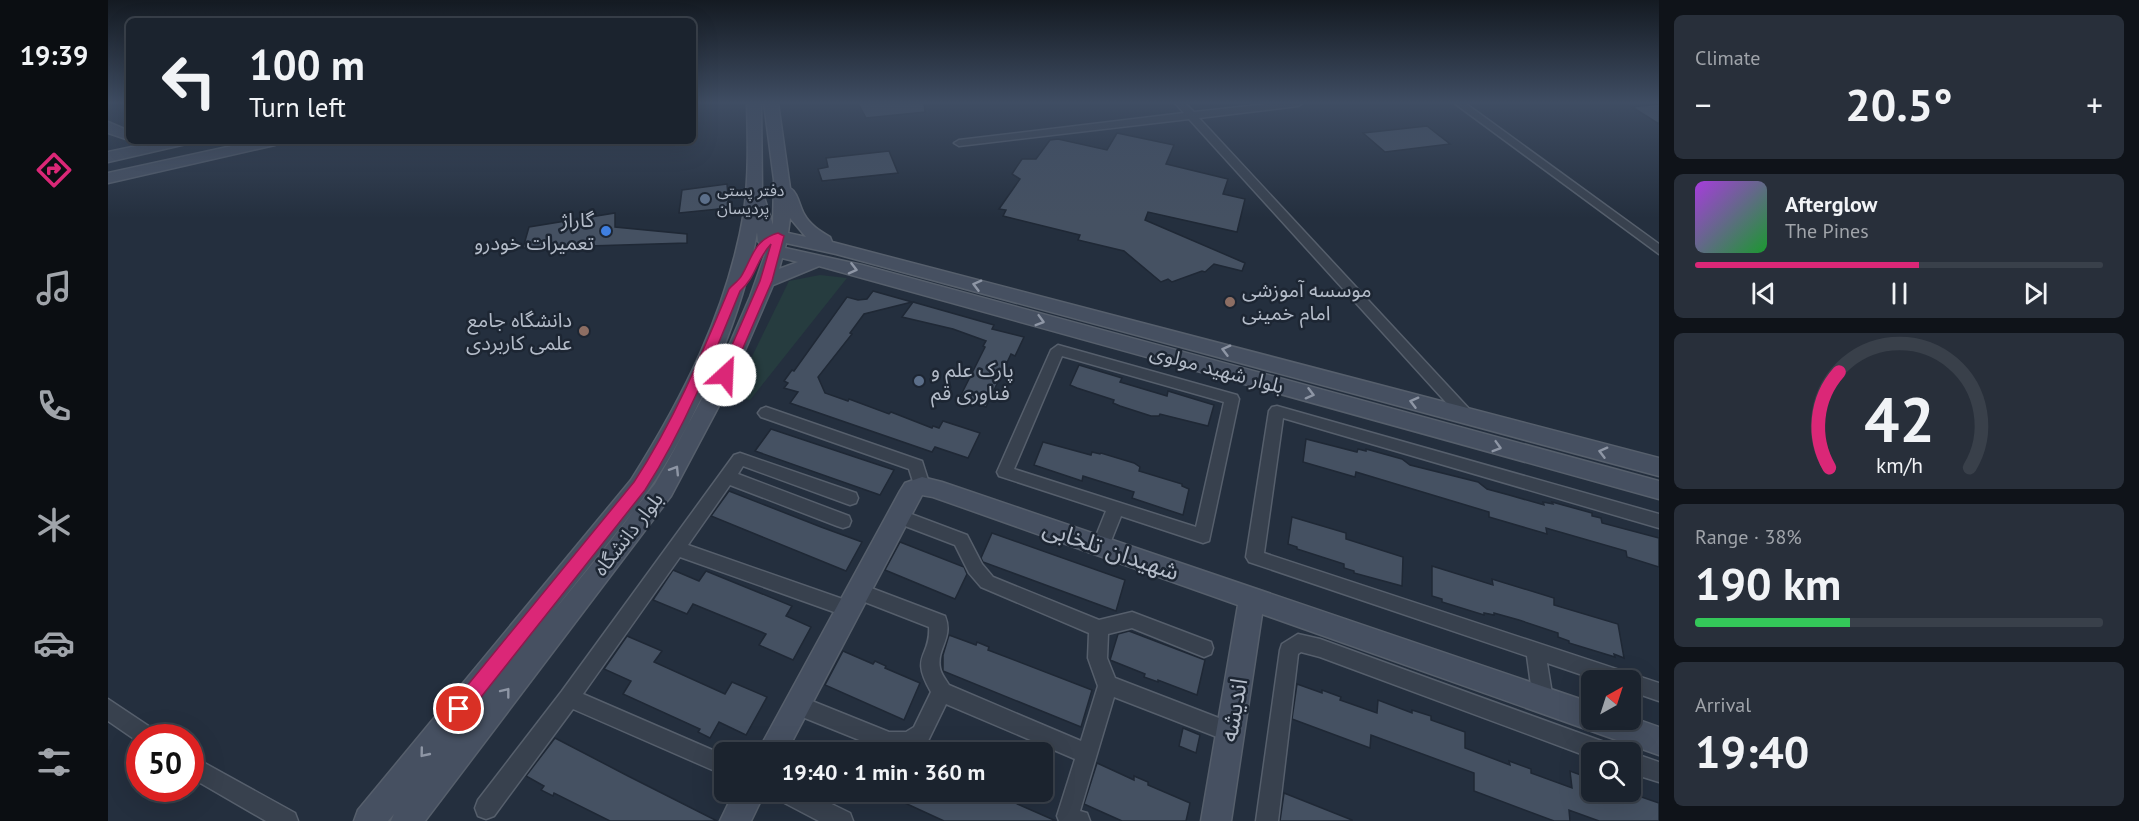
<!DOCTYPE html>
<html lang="en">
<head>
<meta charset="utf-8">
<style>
  :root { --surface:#1b232e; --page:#282f3a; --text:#f1f3f6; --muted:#a0a4aa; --line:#39404a; --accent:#db2777 }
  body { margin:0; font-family:"PT Sans","Noto Sans Arabic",sans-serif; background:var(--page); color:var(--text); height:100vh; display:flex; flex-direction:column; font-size:22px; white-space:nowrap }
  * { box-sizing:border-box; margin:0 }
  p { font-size:20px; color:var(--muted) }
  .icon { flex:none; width:33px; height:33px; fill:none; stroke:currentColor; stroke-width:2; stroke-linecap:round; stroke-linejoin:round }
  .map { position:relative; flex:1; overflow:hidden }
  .details { display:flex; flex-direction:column; gap:15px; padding:15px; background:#0f1319; width:480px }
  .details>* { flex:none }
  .guide { position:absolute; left:18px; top:18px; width:570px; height:126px; border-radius:9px; box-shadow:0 6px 24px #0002,0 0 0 2px var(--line); background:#1b232e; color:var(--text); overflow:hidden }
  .needle { width:39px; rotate:39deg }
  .buttons { position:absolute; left:1473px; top:670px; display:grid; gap:12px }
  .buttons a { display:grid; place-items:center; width:60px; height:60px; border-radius:9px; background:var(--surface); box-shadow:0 6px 24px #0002,0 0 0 2px var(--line); font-size:30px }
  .speed { position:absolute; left:18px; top:724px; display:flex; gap:12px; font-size:30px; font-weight:700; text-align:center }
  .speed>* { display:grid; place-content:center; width:78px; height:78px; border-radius:50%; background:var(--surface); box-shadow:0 6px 24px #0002,0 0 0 2px var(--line); line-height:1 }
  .speed .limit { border:9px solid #d22; background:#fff; color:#111 }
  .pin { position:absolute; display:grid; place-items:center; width:51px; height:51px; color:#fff; margin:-26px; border:3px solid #fff; border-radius:50%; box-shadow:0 2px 6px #0007 }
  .me { position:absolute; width:66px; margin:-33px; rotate:25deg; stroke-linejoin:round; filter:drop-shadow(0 0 4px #0008) }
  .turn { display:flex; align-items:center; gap:21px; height:126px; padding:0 24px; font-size:27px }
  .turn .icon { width:78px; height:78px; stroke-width:2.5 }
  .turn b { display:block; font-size:42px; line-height:51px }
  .big { font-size:45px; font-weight:700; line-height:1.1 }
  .details .tile { flex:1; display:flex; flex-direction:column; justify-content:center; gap:9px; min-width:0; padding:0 21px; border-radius:9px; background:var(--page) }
  .details .dial { align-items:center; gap:0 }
  .dial svg { height:156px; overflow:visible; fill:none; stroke:var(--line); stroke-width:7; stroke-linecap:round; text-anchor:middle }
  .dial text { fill:var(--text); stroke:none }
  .song { display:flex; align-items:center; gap:18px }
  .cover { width:72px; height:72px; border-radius:9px; background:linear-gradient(135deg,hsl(280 70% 55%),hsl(130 70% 35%)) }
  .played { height:6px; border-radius:3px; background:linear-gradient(90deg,var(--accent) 55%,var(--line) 55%) }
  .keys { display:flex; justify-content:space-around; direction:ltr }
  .heat { display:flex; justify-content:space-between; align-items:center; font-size:33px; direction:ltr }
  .charge { height:9px; border-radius:4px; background:linear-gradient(90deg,#34c759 38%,var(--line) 0) }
  .trip { position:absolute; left:606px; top:742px; width:339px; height:60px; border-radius:9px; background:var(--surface); box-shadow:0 6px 24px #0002,0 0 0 2px var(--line); font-weight:700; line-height:60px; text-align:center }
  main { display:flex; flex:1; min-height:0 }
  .tab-bar { display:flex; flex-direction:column; width:108px; justify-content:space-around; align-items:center; background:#0b0e12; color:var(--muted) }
  .tab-bar .icon { width:42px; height:42px }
  .tab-bar .on { color:var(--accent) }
  .tab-bar b { font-size:27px; color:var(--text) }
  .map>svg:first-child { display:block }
  .green { fill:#263c3f }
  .building { fill:#455162; stroke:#1f2835; stroke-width:1.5 }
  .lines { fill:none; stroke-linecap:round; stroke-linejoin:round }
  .street-casing { stroke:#565f6c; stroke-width:3 }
  .secondary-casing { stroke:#565f6c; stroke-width:3 }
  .street { fill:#38414e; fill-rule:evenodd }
  .secondary { fill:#465061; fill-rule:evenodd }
  .oneway { stroke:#8e96a5 }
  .route { fill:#db2777; stroke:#8e194d; stroke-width:1.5 }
  .service-dot { fill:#5c6f8a; stroke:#1d2633; stroke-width:2 }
  .shop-dot { fill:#3f7fe0; stroke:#1d2633; stroke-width:2 }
  .education-dot { fill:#8d6e63; stroke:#1d2633; stroke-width:2 }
  .labels { text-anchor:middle; stroke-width:5; stroke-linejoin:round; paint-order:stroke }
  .far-poi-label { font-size:16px; fill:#b4bcc9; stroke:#1d2633; text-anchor:start }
  .poi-label { font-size:20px; fill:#b4bcc9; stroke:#1d2633; text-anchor:end }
  .street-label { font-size:20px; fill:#b4bcc9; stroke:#1d2633 }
  .near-street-label { font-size:24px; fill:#b4bcc9; stroke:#1d2633 }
</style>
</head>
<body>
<main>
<nav class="tab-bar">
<b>19:39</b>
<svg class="icon on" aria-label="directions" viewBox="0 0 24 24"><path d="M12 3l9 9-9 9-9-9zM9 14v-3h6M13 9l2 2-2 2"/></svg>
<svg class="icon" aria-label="music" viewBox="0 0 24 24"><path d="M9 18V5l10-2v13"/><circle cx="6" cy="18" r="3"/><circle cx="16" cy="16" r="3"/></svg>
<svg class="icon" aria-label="phone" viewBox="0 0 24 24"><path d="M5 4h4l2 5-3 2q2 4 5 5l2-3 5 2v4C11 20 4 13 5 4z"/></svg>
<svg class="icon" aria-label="climate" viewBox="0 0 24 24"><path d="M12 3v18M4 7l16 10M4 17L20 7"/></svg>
<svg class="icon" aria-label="car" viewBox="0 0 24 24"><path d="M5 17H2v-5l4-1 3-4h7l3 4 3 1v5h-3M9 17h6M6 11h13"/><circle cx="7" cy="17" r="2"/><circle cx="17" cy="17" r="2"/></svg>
<svg class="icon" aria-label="filters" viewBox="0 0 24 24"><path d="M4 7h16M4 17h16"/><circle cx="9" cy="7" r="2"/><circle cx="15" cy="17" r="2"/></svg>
</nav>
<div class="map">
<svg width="1551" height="821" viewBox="0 0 1551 821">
  <rect width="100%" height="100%" fill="#242f3e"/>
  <!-- green -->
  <path class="green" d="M 712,275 L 739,278 L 642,400 L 629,397 L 626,393 L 681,281 Z"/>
  <!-- building -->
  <g class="building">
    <path d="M 750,103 L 816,103 L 817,112 L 758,118 Z"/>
    <path d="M 1551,104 L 1551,124 L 1524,107 Z"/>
    <path d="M 1319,126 L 1342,144 L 1277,152 L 1255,133 Z"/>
    <path d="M 1009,133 L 1066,145 L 1058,164 L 1120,179 L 1115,194 L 1137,199 L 1129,232 L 1040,212 L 1037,220 L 1137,263 L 1134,271 L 1106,264 L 1097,272 L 1094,271 L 1064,282 L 1060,279 L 1053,282 L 1016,251 L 970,240 L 972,235 L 895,216 L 898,210 L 891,209 L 912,179 L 904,174 L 914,159 L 928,159 L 942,140 L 950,139 L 999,150 Z"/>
    <path d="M 781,151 L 790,173 L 714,181 L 710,169 L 720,167 L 718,158 Z"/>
    <path d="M 619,184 L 621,208 L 571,213 L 574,190 Z"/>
    <path d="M 507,213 L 507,227 L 579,234 L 579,243 L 415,248 L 421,227 Z"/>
    <path d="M 765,291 L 804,302 L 756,314 L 742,333 L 744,334 L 710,377 L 717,393 L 740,401 L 741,399 L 781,414 L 783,412 L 824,428 L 825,426 L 831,428 L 835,421 L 872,433 L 860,458 L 827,447 L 824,452 L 682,403 L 690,392 L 676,388 L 680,383 L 676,381 L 684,370 L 686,371 L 739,297 L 750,300 L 759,299 Z"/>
    <path d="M 805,302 L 886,325 L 884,329 L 916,337 L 907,356 L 903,354 L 878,407 L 851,399 L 877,347 L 875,346 L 878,341 L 845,329 L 794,317 Z"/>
    <path d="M 971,365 L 1014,378 L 1012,382 L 1059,396 L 1060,391 L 1106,405 L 1100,426 L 1052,414 L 1051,416 L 1043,416 L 1012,406 L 1005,403 L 1006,400 L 969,388 L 962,385 Z"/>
    <path d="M 663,429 L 786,470 L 772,495 L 647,451 Z"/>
    <path d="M 1198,439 L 1249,452 L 1250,449 L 1258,451 L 1258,449 L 1294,459 L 1302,465 L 1370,482 L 1379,489 L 1401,495 L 1436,505 L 1435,502 L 1445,504 L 1444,502 L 1484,513 L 1484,516 L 1493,518 L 1494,523 L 1551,538 L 1551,567 L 1519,557 L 1518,551 L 1438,528 L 1439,534 L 1381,517 L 1381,512 L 1248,472 L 1247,477 L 1195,462 Z"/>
    <path d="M 935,442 L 983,455 L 984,452 L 992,454 L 993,453 L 1026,463 L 1032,467 L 1031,471 L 1074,484 L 1074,486 L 1081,489 L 1075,515 L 1024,498 L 1026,492 L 975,476 L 974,481 L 926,465 Z"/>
    <path d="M 621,491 L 713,527 L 754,542 L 738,571 L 603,516 Z"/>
    <path d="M 1184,517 L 1238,533 L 1238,539 L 1295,557 L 1294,586 L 1246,573 L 1246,571 L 1236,568 L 1236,564 L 1189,549 L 1189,547 L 1180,544 Z"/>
    <path d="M 884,533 L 1017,580 L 1008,611 L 875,562 L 873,558 Z"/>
    <path d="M 792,542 L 856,567 L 859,574 L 847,599 L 777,570 Z"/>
    <path d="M 1324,566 L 1385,585 L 1384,579 L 1446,598 L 1446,605 L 1510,624 L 1516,658 L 1506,654 L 1507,657 L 1461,643 L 1461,641 L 1450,637 L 1450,633 L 1411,620 L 1386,613 L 1386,615 L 1376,613 L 1376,615 L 1334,602 L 1334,599 L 1324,596 Z"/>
    <path d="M 565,570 L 591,581 L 598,571 L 684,606 L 678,616 L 703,627 L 685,660 L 651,645 L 658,634 L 585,604 L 579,614 L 545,600 Z"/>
    <path d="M 1021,631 L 1097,660 L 1089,695 L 1050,680 L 1050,682 L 1036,677 L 1037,674 L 1002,660 L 1010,634 Z"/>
    <path d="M 841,635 L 868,645 L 869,642 L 881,647 L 880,650 L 984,690 L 973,727 L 835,671 L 835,655 Z"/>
    <path d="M 519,636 L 554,651 L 546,662 L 617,694 L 624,682 L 659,697 L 638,735 L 611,722 L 602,738 L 590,732 L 592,729 L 515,694 L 523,681 L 496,669 Z"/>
    <path d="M 735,651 L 765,664 L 767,661 L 778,666 L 777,668 L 812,683 L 796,720 L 717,685 Z"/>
    <path d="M 1189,684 L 1214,693 L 1214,690 L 1233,697 L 1232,700 L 1269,713 L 1270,700 L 1304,713 L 1304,710 L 1323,716 L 1323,720 L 1357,732 L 1357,748 L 1402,765 L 1401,761 L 1423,769 L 1423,773 L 1464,788 L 1462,771 L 1484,779 L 1484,792 L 1519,792 L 1551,803 L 1551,821 L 1491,821 L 1461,810 L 1462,821 L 1446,821 L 1366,791 L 1366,773 L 1263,735 L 1262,748 L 1184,719 Z"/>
    <path d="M 1075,728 L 1092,735 L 1088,753 L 1071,746 Z"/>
    <path d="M 447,738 L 520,776 L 609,821 L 502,821 L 446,793 L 445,796 L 433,790 L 436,786 L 418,776 Z"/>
    <path d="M 989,763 L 1026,780 L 1026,776 L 1040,782 L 1040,785 L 1082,803 L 1078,821 L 1014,821 L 976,804 Z"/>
    <path d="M 773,792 L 882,792 L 948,821 L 836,821 Z"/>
    <path d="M 1176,793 L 1244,820 L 1244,821 L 1172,821 Z"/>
  </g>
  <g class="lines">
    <!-- street casing -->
    <g class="street-casing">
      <g id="street">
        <path d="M 1067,103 L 1077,103 L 1086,112 L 1168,103 L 1195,103 L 1190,106 L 1091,118 L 1364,412 L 1367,416 L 1364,420 L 1354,420 L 1081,119 L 851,146 L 846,143 L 851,140 L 1076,113 Z"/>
        <path d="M 1346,103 L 1357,103 L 1551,244 L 1551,254 Z"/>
        <path d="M 950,345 L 1129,395 L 1131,399 L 1101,541 L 1095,543 L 1013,516 L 999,551 L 993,553 L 987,551 L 984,546 L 998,511 L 891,476 L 889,472 L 943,350 ZM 954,356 L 1116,402 L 1088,527 L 906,469 Z"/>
        <path d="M 1169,406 L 1551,514 L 1551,528 L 1175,418 L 1156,553 L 1551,683 L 1551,701 L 1522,691 L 1522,681 L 1492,681 L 1439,663 L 1445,700 L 1442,707 L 1435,709 L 1428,707 L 1425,700 L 1419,656 L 1141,562 L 1138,557 L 1161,411 L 1164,407 Z"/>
        <path d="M 658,407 L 814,461 L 822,486 L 820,491 L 814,492 L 808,491 L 801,469 L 653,417 L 650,413 L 653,409 Z"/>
        <path d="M 632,453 L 748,493 L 750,498 L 748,503 L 742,505 L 635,466 L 630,474 L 741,516 L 743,521 L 741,526 L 735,528 L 729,526 L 622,485 L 580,545 L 746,603 L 749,609 L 746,615 L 740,617 L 572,557 L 475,694 L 616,755 L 616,775 L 465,709 L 386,816 L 378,819 L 370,816 L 367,808 L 370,800 L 454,691 L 626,455 Z"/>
        <path d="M 790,509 L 859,535 L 874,564 L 885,577 L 991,620 L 1024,612 L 1103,642 L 1105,648 L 1103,654 L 1096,657 L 1024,628 L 1000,634 L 999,658 L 1007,678 L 1129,725 L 1132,732 L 1129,739 L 1122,742 L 1006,697 L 972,811 L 979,813 L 982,821 L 951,821 L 949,816 L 967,759 L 838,704 L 820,741 L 800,752 L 781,752 L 682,712 L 679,705 L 682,698 L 689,695 L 781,732 L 798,732 L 806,727 L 823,692 C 801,654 823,658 821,627 L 744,597 L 741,591 L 744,585 L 750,583 L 837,616 C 846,638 828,649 832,668 C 833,674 838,680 841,685 L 973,741 L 990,686 L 980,658 L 981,633 L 873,587 L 861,573 L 847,545 L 784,521 L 782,516 L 784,511 Z"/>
        <path d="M 1190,634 L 1212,639 L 1499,743 L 1506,746 L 1509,753 L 1484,753 L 1484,758 L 1212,657 L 1193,652 L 1190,654 L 1170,821 L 1148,821 L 1172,650 L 1174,644 Z"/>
        <path d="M 0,699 L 48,731 L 51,738 L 32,738 L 32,743 L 0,721 Z"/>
        <path d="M 1522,752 L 1551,762 L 1551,782 L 1522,773 L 1522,753 L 1519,753 Z"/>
        <path d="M 82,755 L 187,813 L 190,821 L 158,821 L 82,777 Z"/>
        <path d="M 665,792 L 699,792 L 742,813 L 745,821 L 711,821 L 669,799 Z"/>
      </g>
    </g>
    <!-- secondary casing -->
    <g class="secondary-casing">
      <g id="secondary">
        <path d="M 639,103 L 653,103 L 654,191 L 665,225 L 666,180 L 656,103 L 670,103 L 682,188 C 690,193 691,205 696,214 C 702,225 712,231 722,237 L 724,242 L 1551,458 L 1551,476 L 728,254 L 678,243 L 677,248 L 754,265 L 1551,481 L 1551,499 L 711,266 L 665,285 L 622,385 L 563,496 L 317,821 L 283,821 L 286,814 L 280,821 L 246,821 L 250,810 L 523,480 C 575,398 620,309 636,212 C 641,176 640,139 639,103 ZM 682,218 L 698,237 L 680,233 ZM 649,232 L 650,241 L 658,252 L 642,297 L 613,364 L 559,463 L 547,484 L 431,629 C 467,584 506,540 539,492 C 588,422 635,317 649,232 ZM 674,258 L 690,262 L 671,269 Z"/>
        <path d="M 0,122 L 21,131 L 21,140 L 0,133 Z"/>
        <path d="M 52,141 L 80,141 L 78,144 L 0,162 L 0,152 Z"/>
        <path d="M 147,141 L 174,141 L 167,145 L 0,183 L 0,173 Z"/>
        <path d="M 814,477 L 834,482 L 1484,703 L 1484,720 L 1522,720 L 1522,717 L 1551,727 L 1551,755 L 1154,614 L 1123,821 L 1093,821 L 1130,605 L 825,497 L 814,495 L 678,753 L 649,753 L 792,491 L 797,483 Z"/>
        <path d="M 626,792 L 657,792 L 643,821 L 612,821 Z"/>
      </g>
    </g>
    <!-- street -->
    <use href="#street" class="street"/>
    <!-- secondary -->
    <use href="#secondary" class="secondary"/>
  </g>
  <!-- one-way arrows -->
  <defs><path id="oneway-chevron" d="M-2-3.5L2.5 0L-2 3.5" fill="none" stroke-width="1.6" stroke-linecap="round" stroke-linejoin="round" transform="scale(1.5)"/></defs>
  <g class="oneway">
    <use href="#oneway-chevron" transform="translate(745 269) rotate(14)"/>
    <use href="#oneway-chevron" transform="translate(869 285) rotate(-165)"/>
    <use href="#oneway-chevron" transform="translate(932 321) rotate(16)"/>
    <use href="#oneway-chevron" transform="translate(1118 350) rotate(-165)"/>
    <use href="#oneway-chevron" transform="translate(1202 394) rotate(15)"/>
    <use href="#oneway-chevron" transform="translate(1306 402) rotate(-165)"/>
    <use href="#oneway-chevron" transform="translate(1389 447) rotate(16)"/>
    <use href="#oneway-chevron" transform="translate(1495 452) rotate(-165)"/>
    <use href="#oneway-chevron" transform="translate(567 470) rotate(-58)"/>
    <use href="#oneway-chevron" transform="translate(398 692) rotate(-52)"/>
    <use href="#oneway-chevron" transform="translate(316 753) rotate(129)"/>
  </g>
  <!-- sky -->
  <linearGradient id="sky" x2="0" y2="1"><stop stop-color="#141a22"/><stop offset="0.47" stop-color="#3f4d63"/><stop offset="1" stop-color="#3f4d63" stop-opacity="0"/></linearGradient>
  <rect width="1551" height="218" fill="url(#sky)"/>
  <!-- route -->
  <path class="route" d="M 670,233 L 676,236 L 664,281 L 622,378 L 613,378 L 611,375 L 652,281 L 663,244 C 648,260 649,276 632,291 C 604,360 577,427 537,490 L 358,716 L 351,718 L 345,716 L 342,709 L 345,703 L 526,482 C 566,421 593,356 621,289 C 625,284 631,281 634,275 C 645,256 646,240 670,233 Z"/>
  <!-- markers -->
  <g class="service-dot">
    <circle cx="597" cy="199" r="6"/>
    <circle cx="811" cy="381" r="6"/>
  </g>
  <circle class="shop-dot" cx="498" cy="231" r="6"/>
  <g class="education-dot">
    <circle cx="1122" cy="302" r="6"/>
    <circle cx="476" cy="331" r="6"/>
  </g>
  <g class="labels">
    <!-- far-poi labels -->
    <g class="far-poi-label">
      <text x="609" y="196">دفتر پستی<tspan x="609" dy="18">پردیسان</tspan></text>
    </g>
    <!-- poi labels -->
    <g class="poi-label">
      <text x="486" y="227">گاراژ<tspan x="486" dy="23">تعمیرات خودرو</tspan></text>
      <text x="1134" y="297" text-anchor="start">موسسه آموزشی<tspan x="1134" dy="23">امام خمینی</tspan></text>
      <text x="464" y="327">دانشگاه جامع<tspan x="464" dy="23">علمی کاربردی</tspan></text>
      <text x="823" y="377" text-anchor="start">پارک علم و<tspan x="823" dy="23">فناوری قم</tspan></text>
    </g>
    <!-- street labels -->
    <g class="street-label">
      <text transform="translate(1109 369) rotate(15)" y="7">بلوار شهید مولوی</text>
      <text transform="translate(520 534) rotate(-52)" y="7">بلوار دانشگاه</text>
    </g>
    <!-- near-street labels -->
    <g class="near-street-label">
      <text transform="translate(1003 550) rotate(19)" y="8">شهیدان تلخابی</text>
      <text transform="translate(1126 710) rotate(-80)" y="8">انديشه</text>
    </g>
  </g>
</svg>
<div class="buttons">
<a><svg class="needle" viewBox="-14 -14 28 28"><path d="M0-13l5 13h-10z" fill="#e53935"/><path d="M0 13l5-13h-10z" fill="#a0a4aa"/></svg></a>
<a><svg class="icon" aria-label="search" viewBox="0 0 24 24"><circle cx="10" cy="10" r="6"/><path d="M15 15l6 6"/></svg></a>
</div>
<div class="speed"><div class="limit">50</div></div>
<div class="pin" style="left:351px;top:709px;background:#d93025"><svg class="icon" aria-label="arrive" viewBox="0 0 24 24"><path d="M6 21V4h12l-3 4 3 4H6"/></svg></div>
<svg class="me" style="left:617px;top:375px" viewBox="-20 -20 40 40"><circle r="19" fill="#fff"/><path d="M0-13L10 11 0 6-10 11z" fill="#db2777"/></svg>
<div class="trip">19:40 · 1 min · 360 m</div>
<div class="guide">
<div class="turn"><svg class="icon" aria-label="left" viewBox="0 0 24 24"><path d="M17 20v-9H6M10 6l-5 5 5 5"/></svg><div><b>100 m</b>Turn left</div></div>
</div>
</div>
<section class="details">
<div class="tile"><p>Climate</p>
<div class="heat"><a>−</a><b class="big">20.5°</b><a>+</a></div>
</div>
<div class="tile">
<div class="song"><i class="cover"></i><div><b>Afterglow</b><p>The Pines</p></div></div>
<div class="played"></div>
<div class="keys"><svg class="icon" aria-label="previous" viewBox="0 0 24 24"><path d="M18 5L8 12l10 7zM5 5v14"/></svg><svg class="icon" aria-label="pause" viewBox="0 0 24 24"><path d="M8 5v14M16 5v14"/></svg><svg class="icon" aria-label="next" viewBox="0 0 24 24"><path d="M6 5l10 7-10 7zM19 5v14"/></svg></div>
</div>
<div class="tile dial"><svg viewBox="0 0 100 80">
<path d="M14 69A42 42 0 1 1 86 69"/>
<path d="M14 69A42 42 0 0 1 19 20" stroke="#db2777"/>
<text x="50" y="56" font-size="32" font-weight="700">42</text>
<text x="50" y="72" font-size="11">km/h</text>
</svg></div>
<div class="tile"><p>Range · 38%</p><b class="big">190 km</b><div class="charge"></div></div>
<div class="tile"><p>Arrival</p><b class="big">19:40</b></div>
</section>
</main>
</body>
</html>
